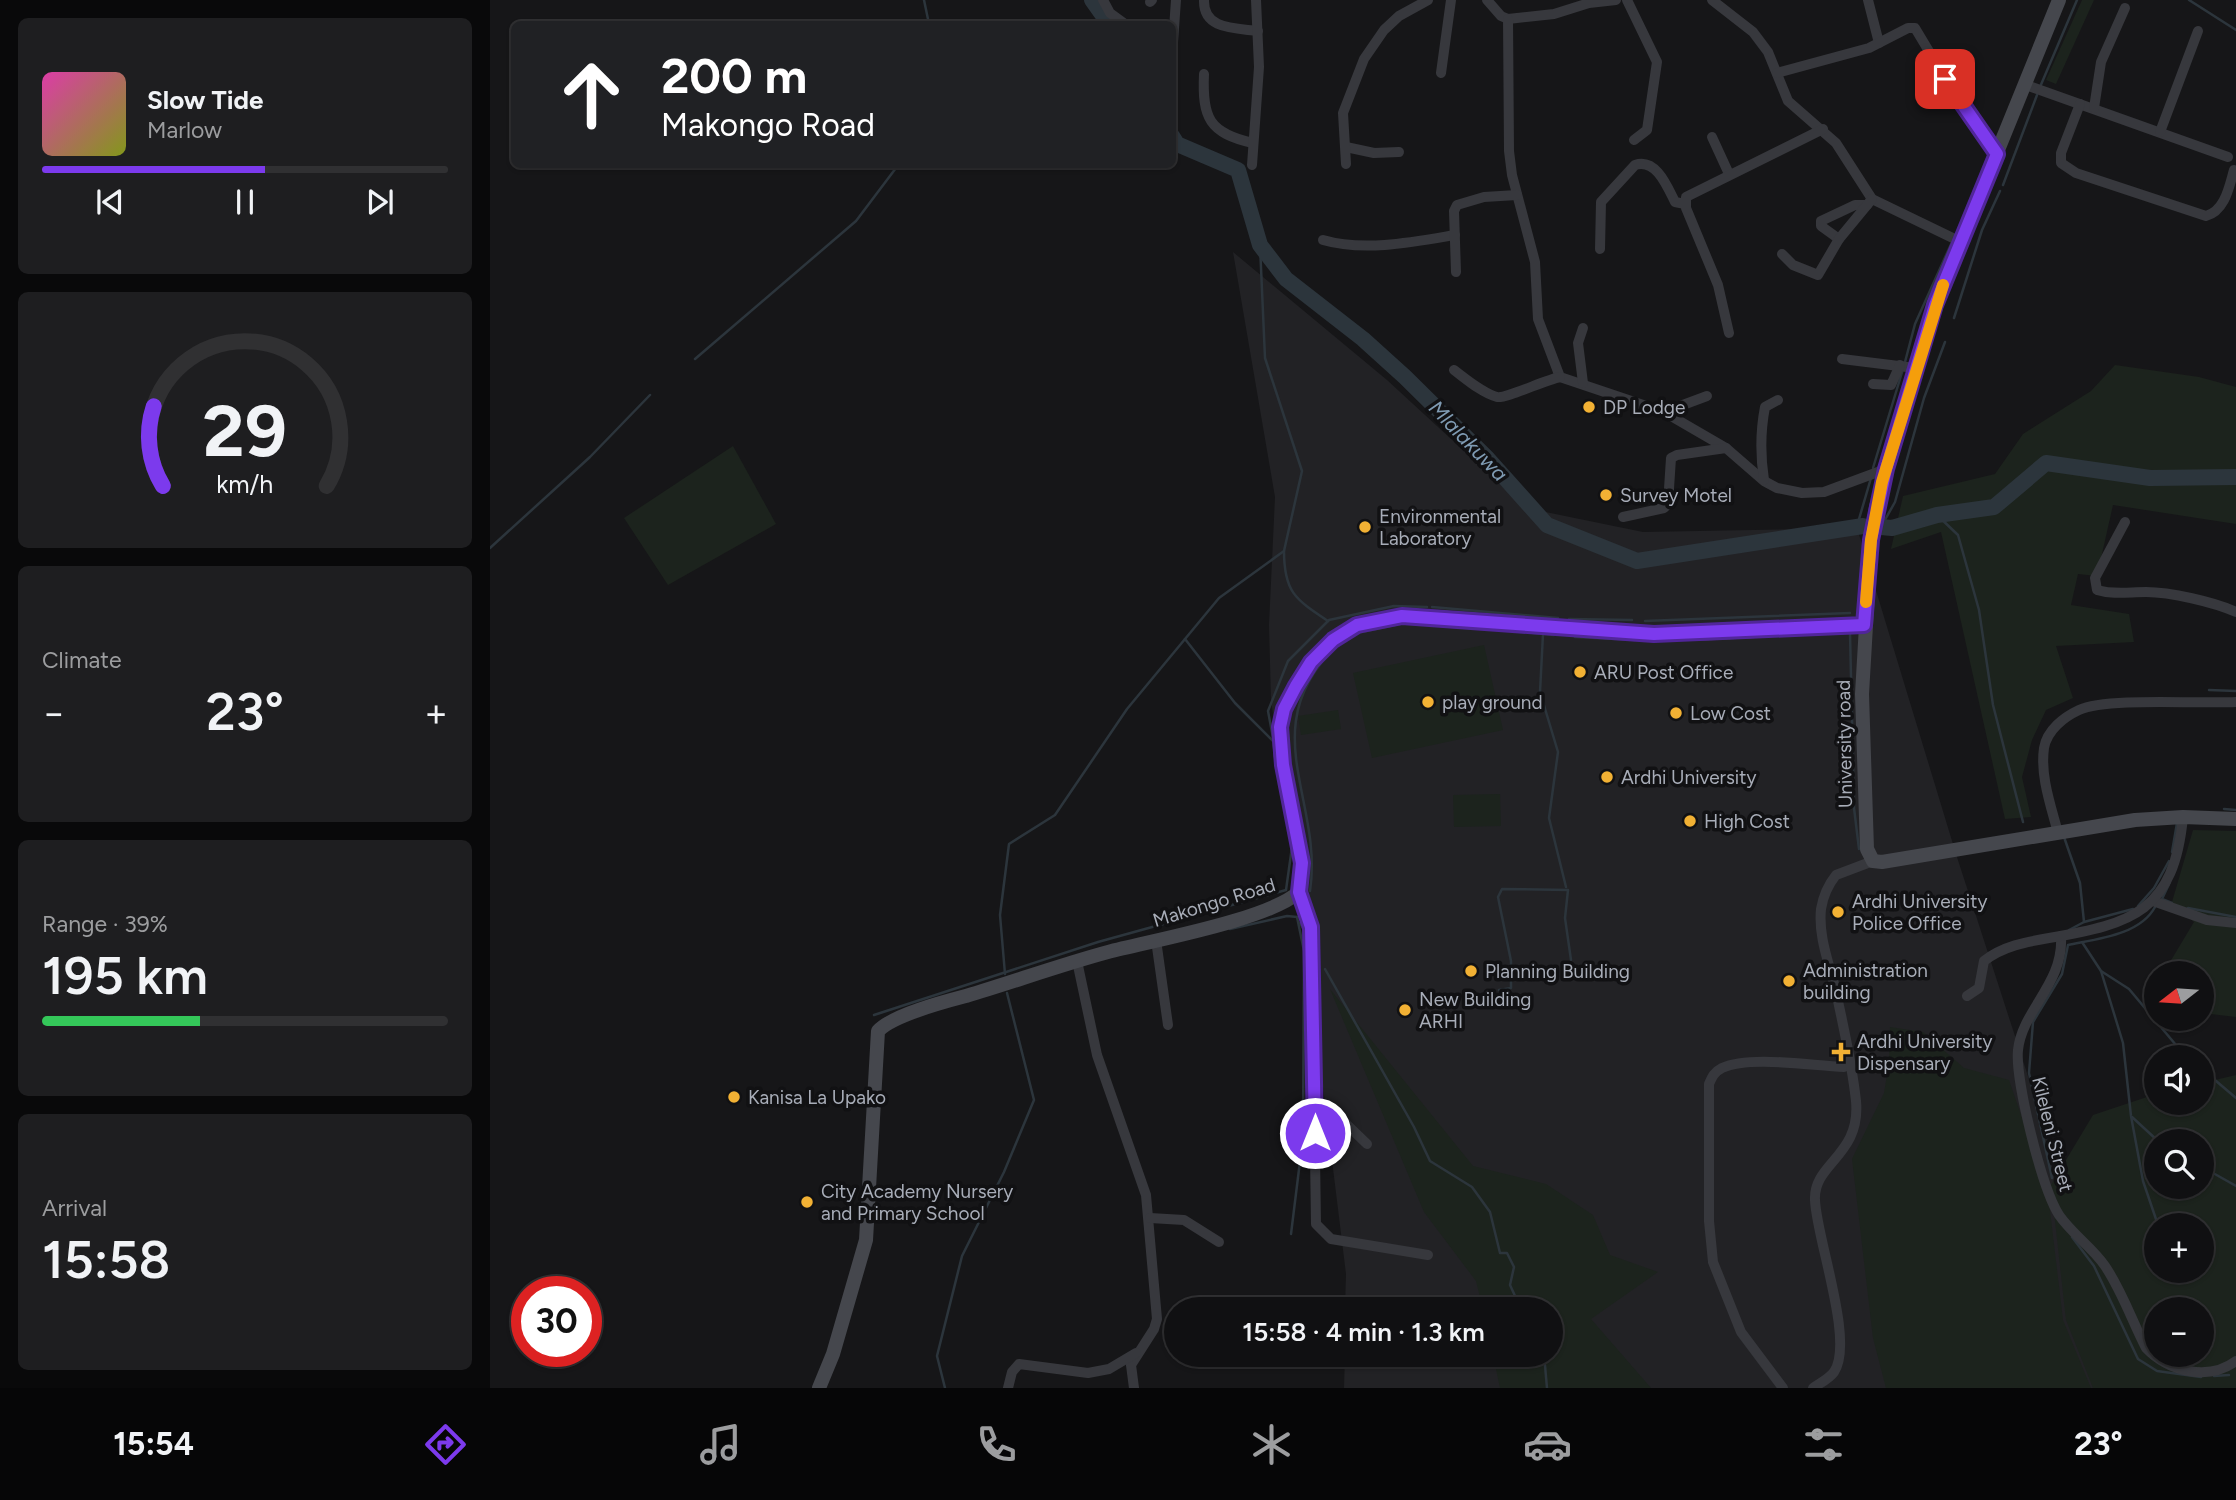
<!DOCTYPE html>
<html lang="en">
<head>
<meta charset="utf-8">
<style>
  :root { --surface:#101012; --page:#1e1e20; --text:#f1f3f6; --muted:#9c9d9f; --line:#303032; --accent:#7c3aed }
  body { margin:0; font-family:Figtree,sans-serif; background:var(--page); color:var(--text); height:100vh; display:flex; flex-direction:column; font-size:26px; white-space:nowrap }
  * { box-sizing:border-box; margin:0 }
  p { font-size:23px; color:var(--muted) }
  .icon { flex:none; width:38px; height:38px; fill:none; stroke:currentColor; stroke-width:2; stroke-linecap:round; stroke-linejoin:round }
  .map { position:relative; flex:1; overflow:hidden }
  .drawer { display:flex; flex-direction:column; gap:18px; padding:18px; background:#09090a; width:490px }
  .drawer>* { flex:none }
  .guide { position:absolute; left:21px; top:21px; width:665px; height:147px; border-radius:10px; box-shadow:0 2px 5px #0004,0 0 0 2px var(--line); background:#202124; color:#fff; overflow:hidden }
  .needle { width:46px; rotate:253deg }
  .tools { position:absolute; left:1654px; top:961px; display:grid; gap:14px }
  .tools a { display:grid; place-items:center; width:70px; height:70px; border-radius:50%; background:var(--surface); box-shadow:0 2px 5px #0004,0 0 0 2px var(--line); font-size:35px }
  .speed { position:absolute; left:21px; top:1276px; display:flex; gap:14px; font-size:35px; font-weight:700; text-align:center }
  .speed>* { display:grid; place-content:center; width:91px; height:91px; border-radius:50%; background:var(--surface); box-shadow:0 2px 5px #0004,0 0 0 2px var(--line); line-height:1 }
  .speed .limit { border:10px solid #d22; background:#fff; color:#111 }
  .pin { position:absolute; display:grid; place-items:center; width:60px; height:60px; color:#fff; margin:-30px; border-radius:14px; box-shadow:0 4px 10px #0006 }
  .me { position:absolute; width:77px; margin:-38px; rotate:0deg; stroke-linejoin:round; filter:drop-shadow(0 0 5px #0008) }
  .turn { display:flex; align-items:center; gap:24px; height:147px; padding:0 35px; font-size:32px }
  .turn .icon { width:91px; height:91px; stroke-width:2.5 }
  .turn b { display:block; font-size:49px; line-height:60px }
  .big { font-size:52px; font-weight:600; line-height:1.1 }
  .drawer .widget { flex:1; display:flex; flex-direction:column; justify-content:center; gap:10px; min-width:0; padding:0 24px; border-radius:10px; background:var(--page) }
  .drawer .dial { align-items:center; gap:0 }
  .dial svg { height:182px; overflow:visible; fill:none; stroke:var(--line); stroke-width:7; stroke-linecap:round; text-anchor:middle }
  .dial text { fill:var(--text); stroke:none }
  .song { display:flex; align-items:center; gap:21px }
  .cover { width:84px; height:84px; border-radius:10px; background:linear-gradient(135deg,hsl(320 70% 55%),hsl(70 70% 35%)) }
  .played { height:7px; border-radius:4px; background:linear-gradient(90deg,var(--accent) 55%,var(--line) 55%) }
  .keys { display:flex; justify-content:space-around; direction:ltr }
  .heat { display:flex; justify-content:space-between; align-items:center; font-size:38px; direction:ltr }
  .charge { height:10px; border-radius:5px; background:linear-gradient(90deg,#34c759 39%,var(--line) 0) }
  .trip { position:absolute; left:674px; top:1297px; width:399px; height:70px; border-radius:35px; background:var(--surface); box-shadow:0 2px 5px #0004,0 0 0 2px var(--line); font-weight:600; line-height:70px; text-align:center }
  .dock { display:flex; height:112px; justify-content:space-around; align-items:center; background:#060607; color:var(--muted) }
  .dock .icon { width:49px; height:49px }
  .dock .on { color:var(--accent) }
  .dock b { font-size:32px; color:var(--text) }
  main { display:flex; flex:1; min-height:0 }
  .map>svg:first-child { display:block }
  .built { fill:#222225 }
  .green { fill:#1c231d; fill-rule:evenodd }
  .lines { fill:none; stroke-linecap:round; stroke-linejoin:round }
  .stream { stroke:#2c353c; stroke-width:2.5 }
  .river { stroke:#2c353c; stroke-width:16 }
  .street { stroke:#37383d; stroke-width:10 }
  .secondary { stroke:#45474d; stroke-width:14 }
  .route-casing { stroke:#51269a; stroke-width:18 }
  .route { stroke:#7c3aed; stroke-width:12 }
  .slow { stroke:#f59e0b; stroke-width:12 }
  .poi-dot { fill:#f2b134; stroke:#111113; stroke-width:2.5 }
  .labels { text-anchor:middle; stroke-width:7; stroke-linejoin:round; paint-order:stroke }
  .poi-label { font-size:19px; fill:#a8adb8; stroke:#111113; text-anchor:start }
  .street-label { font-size:19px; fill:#a8adb8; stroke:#111113 }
  .water-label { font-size:21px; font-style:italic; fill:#7f9bb3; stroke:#111113 }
</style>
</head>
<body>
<main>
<section class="drawer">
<div class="widget">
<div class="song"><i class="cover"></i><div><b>Slow Tide</b><p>Marlow</p></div></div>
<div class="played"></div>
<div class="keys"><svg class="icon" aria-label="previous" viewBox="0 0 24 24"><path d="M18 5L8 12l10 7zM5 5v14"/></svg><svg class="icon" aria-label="pause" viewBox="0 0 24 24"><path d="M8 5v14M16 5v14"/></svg><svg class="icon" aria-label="next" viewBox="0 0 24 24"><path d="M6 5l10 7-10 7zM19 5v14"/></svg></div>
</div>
<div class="widget dial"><svg viewBox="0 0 100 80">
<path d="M14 69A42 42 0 1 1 86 69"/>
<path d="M14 69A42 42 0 0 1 10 34" stroke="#7c3aed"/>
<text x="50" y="56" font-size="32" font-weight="700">29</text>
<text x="50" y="72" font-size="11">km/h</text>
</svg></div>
<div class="widget"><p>Climate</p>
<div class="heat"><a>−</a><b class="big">23°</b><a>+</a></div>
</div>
<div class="widget"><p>Range · 39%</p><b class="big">195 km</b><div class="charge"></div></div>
<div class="widget"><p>Arrival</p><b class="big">15:58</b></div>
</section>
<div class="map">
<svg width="1746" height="1388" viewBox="0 0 1746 1388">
  <rect width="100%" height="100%" fill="#161618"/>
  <!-- built -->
  <path class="built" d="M 743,252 L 897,380 L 1036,508 L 1153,532 L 1367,528 L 1466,854 L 1639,1388 L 854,1388 L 855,1355 L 1060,1354 L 1060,1309 L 855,1309 L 856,1274 L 816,949 L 781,700 L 779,625 L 785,497 Z"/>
  <!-- green -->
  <g class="green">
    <path d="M 1592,0 L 1604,0 L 1566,84 L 1556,80 Z"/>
    <path d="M 1625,365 L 1709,377 L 1746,387 L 1746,524 L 1623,505 L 1607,576 L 1588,574 L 1581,605 L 1639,614 L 1644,642 L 1566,646 L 1583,698 L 1556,710 L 1542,740 L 1532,777 L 1541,817 L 1515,819 L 1451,532 L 1401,549 L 1413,496 L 1505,474 L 1533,434 L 1601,391 Z"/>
    <path d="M 243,446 L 286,524 L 178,585 L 134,518 Z"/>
    <path d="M 994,645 L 1013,730 L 882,758 L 863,673 Z"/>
    <path d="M 848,710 L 851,729 L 811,735 L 808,716 Z"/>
    <path d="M 1010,794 L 1011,826 L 964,827 L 963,795 Z"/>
    <path d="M 1703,830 L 1746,831 L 1746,1017 L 1712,1013 L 1712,973 L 1686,973 L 1680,962 L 1704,922 L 1682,902 Z"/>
    <path d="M 840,989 L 983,1166 L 1056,1184 L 1103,1215 L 1120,1255 L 1168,1272 L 1101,1319 L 1161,1388 L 1010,1388 L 1003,1355 L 1060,1354 L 1060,1309 L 993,1309 L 986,1281 L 934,1212 Z"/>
    <path d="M 1400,1027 L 1433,1032 L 1474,1068 L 1519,1080 L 1558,1194 L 1573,1320 L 1601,1388 L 1396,1388 L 1383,1338 L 1362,1159 L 1394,1093 L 1399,1063 Z"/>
    <path d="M 1746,1075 L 1746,1388 L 1603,1388 L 1576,1320 L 1561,1185 L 1603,1115 L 1666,1094 L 1666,1102 L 1712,1102 L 1712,1083 ZM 1666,1141 L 1712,1141 L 1712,1186 L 1666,1186 ZM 1666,1225 L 1712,1225 L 1712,1270 L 1666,1270 ZM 1666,1309 L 1712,1309 L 1712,1354 L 1666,1354 Z"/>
  </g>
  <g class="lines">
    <!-- stream -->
    <g class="stream">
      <path d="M 434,0 L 439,24"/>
      <path d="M 1699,0 L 1746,30"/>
      <path d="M 1550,87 L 1587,0"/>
      <path d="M 1513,185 L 1547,95"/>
      <path d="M 1464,318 L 1492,230 L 1510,191"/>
      <path d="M 205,359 L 366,221 L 409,164"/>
      <path d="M 1415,362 L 1425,324 L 1462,242"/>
      <path d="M 1383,468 L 1413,369"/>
      <path d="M 1447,515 L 1468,535 L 1489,610 L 1503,705 L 1533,822"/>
      <path d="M 1367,526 L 1381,478"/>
      <path d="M 1391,527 L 1405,502 L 1434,398 L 1455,342"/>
      <path d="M 0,548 L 100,457 L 160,395"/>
      <path d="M 794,551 C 794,592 805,599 838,621"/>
      <path d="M 942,607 L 1068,618"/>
      <path d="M 1079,619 L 1142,620"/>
      <path d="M 1155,621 L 1360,613"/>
      <path d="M 984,627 L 1064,635"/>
      <path d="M 867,633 L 915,623"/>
      <path d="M 1360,633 L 1364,808 L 1369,849"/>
      <path d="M 1053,634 L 1050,692 L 1068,752 L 1059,818 L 1076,887"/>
      <path d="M 1085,637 L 1145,640"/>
      <path d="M 695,639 L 745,703 L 784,742"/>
      <path d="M 1719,690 L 1746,691"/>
      <path d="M 783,738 L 778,711 L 798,661 L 839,620 L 904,606 L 937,607"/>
      <path d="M 1734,809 L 1746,810"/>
      <path d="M 1574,837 L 1590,883 L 1594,922"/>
      <path d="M 1682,852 L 1687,823"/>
      <path d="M 1680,882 L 1672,899 L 1682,903"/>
      <path d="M 820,891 C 834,799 761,727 849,643"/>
      <path d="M 1648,906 L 1664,888 L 1679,861"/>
      <path d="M 1698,908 L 1746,917"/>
      <path d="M 810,923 L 817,936"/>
      <path d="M 740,929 L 797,916 L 807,917"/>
      <path d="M 1579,930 L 1594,922 L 1643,909"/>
      <path d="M 1592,942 L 1611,971 L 1633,1043 L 1641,1116 L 1653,1181 L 1668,1225"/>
      <path d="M 835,969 L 924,1127 L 940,1161 L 982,1187 L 1000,1212 L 1010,1253 L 1017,1253 L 1024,1267 L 1020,1285 L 1031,1309"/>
      <path d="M 1611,971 L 1639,989 L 1696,1057"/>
      <path d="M 515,974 L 510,915 L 519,844 L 565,815 L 637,709 L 729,598 L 794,551 L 812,471 L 775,358 L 770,245"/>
      <path d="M 1009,990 L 1021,988 L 1021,961 L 1008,897 L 1012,889 L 1078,890 L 1075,918 L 1081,960"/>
      <path d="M 384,1015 L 608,942 L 796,890 L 802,847"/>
      <path d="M 1712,1069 L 1746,1098"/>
      <path d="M 1642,1117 L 1668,1141"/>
      <path d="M 1712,1173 L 1723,1173 L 1746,1186"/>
      <path d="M 1562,1178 L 1539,1073 L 1543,1022 L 1572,974 L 1578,945 C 1607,939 1650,935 1665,907"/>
      <path d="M 801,1234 L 813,1137 L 814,951 L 807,917"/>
      <path d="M 1582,1237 L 1604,1266 L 1648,1359 L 1667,1371 L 1711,1377"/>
      <path d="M 1683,1270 L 1687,1281"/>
      <path d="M 1054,1354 L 1057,1388"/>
      <path d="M 1724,1376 L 1739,1375"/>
      <path d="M 455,1388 L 447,1356 L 472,1256 L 514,1172 L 544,1100 L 517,993"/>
    </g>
    <!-- river -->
    <g class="river">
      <path d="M 602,0 L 619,24"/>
      <path d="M 682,136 L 687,144 L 748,170 L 770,245 L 796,279 L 873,339 L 915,377 L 998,459 L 1057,525 L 1147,561 L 1373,526"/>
      <path d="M 1391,527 L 1402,528 L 1447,515 L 1504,507 L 1556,463 L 1660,478 L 1746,477"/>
    </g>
    <!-- street -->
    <g class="street">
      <path d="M 613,0 L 620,13 L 635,24"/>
      <path d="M 714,0 C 713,30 745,28 768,31"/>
      <path d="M 997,0 L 1011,16 L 1018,19 L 1064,14 L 1099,3 L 1126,0"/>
      <path d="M 1137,0 L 1167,62 L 1157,130 L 1144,140"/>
      <path d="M 1222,0 L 1263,32 L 1278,52 L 1298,101 L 1346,143 L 1382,199 L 1471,242"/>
      <path d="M 1378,0 L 1389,43"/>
      <path d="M 660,2 L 662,0"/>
      <path d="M 1018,19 L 1019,151 L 1022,175 L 1045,262 L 1048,319 L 1070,377 L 1174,412 L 1236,448 L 1274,481 L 1287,488 L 1312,493 L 1334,492 L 1396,469"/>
      <path d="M 682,57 L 686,0"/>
      <path d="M 951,73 L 961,0"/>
      <path d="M 1287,73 L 1379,48 L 1418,28 L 1425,28 L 1470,103 L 1507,154"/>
      <path d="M 714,74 C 712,118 719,133 763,143"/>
      <path d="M 1536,85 L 1738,157"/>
      <path d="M 1590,104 L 1571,153 L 1571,163 L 1586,173 L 1716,216 C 1735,211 1739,187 1744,170"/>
      <path d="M 1604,108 L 1611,62 L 1635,8"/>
      <path d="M 1670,132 L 1708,31"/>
      <path d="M 1222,137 L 1239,174"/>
      <path d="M 856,147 L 884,153 L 909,152"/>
      <path d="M 856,164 L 853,113 L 874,59 L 894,30 L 909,16 L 938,0"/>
      <path d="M 762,165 L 769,67 L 766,0"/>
      <path d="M 1349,239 L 1331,226 L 1331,221 L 1365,205 L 1377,205"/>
      <path d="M 833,240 C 874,252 924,242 965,235"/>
      <path d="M 1110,249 L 1111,202 L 1145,165 C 1166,158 1177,186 1185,202 L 1195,204"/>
      <path d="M 1292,254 L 1303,265 L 1328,275 L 1349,239 L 1382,199"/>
      <path d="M 966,272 L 964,211 L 967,205 L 994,197 L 1027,195"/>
      <path d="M 1239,333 L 1228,285 L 1196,208 L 1196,197 L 1333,129"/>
      <path d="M 1352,359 L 1425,368"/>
      <path d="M 964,370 C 976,379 992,393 1007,397 C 1015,399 1055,380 1070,377"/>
      <path d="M 1093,383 L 1088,343 L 1093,328"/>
      <path d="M 1383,384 L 1401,385 L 1410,365"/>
      <path d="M 1174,412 L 1217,396"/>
      <path d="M 1274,480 C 1270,454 1270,433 1275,407 L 1288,400"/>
      <path d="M 1133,517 L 1174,508 L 1178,504 L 1181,458 L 1187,455 L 1236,448"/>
      <path d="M 1635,522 L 1605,578 L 1607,590 C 1623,595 1639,592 1656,592 C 1680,592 1724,602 1746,612"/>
      <path d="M 1568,833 C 1561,806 1550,776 1554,748 C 1557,730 1574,717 1589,710 C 1617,697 1710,704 1746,702"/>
      <path d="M 809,892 L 818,913 L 822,946 L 826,1224 L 841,1239 L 938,1255"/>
      <path d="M 1663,901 L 1717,920 L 1746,923"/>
      <path d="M 1571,936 C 1574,984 1532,1010 1528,1050 C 1525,1080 1552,1189 1569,1215 C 1582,1234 1602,1247 1615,1266 C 1632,1291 1642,1321 1656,1348 C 1678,1371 1718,1382 1746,1361"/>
      <path d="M 666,940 L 678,1025"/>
      <path d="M 587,961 L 607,1055 L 656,1195 L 667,1319 L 664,1329 L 641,1365 L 644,1388"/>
      <path d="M 1477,996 L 1489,988 L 1494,961 C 1513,946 1536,942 1559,938 C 1643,924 1684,911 1693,817"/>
      <path d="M 825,1101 L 850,1118 L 877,1144"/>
      <path d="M 660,1218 L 694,1220 L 729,1242"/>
      <path d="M 518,1388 L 522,1372 L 529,1364 L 598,1373 L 619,1369 L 646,1353"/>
      <path d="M 1293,1388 L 1251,1332 L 1223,1262 L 1219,1221 L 1219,1084 C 1222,1077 1224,1072 1232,1068 C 1260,1055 1322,1066 1354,1067 L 1358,1062"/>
      <path d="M 1323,1388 C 1330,1383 1339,1379 1344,1372 C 1365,1342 1326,1237 1325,1200 C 1323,1163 1371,1156 1366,1101 C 1362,1064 1354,1028 1346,992 C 1340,965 1328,938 1331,909 C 1333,897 1338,885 1346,875 L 1383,861"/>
    </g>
    <!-- secondary -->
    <g class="secondary">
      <path d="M 1569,0 L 1445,305 L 1386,507 L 1381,540 L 1372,694 L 1377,849 L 1383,861 L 1392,862 L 1645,820 L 1693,817 L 1746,819"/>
      <path d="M 329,1388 L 343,1354 L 376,1240 L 388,1031 C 403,1015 453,1002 476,996 C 523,982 570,965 618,952 C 664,940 777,920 809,892 C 821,834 775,759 794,708 C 807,675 835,636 871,624 C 908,612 948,617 987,620 C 1045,624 1103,632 1162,634 C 1232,636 1304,627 1374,625"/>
    </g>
  </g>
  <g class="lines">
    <!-- route casing -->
    <g class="route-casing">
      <path id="route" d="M 825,1133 L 821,927 L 809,892 L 812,863 L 793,765 L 790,727 L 794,709 L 806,686 L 821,662 L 843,640 L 867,625 L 912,616 L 1164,634 L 1374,625 L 1381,540 L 1396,469 L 1445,305 L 1507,154 L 1455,79"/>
    </g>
    <!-- route -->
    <use href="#route" class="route"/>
    <!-- slow -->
    <path class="slow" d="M 1376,602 L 1381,540 L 1392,482 L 1453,285"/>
  </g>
  <!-- markers -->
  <g class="poi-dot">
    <circle cx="1099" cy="407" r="7"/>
    <circle cx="1116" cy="495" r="7"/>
    <circle cx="875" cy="527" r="7"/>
    <circle cx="1090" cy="672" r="7"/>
    <circle cx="938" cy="702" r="7"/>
    <circle cx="1186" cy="713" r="7"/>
    <circle cx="1117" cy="777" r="7"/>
    <circle cx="1200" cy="821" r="7"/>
    <circle cx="1348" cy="912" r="7"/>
    <circle cx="981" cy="971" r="7"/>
    <circle cx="1299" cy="981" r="7"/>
    <circle cx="915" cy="1010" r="7"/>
    <path d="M1347.5 1041.5h7v7h7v7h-7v7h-7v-7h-7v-7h7z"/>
    <circle cx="244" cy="1097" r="7"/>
    <circle cx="317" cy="1202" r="7"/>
  </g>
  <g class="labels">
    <!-- poi labels -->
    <g class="poi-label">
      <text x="1113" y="414">DP Lodge</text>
      <text x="1130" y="502">Survey Motel</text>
      <text x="889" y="523">Environmental<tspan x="889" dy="22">Laboratory</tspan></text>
      <text x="1104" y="679">ARU Post Office</text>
      <text x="952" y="709">play ground</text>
      <text x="1200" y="720">Low Cost</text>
      <text x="1131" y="784">Ardhi University</text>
      <text x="1214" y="828">High Cost</text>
      <text x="1362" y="908">Ardhi University<tspan x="1362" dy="22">Police Office</tspan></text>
      <text x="1313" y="977">Administration<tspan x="1313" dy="22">building</tspan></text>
      <text x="995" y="978">Planning Building</text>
      <text x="929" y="1006">New Building<tspan x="929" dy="22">ARHI</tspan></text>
      <text x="1367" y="1048">Ardhi University<tspan x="1367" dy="22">Dispensary</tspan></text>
      <text x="258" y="1104">Kanisa La Upako</text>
      <text x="331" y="1198">City Academy Nursery<tspan x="331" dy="22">and Primary School</tspan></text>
    </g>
    <!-- street labels -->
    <g class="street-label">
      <text transform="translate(1354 744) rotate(-91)" y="7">University road</text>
      <text transform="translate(724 902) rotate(-17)" y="7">Makongo Road</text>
      <text transform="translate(1563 1134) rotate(76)" y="7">Kileleni Street</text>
    </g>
    <!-- water labels -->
    <g class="water-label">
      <text transform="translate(978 441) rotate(46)" y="7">Mlalakuwa</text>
    </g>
  </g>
</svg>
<div class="tools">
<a><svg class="needle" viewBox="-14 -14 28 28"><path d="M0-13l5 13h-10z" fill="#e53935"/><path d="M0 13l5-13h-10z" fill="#9c9d9f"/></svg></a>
<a><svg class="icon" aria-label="sound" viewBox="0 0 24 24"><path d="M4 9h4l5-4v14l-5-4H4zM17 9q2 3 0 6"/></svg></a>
<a><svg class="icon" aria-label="search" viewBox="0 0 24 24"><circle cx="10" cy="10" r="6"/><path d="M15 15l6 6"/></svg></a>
<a>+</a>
<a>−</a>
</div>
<div class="speed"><div class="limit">30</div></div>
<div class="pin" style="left:1455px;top:79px;background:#d93025"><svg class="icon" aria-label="arrive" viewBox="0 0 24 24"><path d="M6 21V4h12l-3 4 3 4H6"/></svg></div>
<svg class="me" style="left:825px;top:1133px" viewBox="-20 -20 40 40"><circle r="17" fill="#7c3aed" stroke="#fff" stroke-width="3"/><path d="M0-11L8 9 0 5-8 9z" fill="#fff"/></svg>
<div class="trip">15:58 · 4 min · 1.3 km</div>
<div class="guide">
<div class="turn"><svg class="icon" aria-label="ahead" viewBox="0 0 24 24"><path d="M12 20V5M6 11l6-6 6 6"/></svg><div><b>200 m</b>Makongo Road</div></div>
</div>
</div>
</main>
<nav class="dock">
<b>15:54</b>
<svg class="icon on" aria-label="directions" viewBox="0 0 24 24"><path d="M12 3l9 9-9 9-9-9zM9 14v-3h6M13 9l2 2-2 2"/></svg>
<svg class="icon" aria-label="music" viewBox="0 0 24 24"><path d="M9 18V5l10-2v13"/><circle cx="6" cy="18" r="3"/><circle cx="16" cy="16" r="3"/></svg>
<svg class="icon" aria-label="phone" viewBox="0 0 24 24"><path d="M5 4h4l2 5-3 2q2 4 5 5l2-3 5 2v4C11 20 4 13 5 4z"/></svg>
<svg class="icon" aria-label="climate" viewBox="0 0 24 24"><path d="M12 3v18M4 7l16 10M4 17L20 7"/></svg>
<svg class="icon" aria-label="car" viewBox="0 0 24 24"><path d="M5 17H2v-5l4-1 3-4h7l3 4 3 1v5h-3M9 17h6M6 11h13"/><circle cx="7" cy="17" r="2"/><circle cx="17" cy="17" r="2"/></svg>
<svg class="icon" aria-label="filters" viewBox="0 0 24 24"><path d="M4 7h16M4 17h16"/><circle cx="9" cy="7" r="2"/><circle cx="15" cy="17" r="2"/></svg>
<b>23°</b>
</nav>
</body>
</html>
